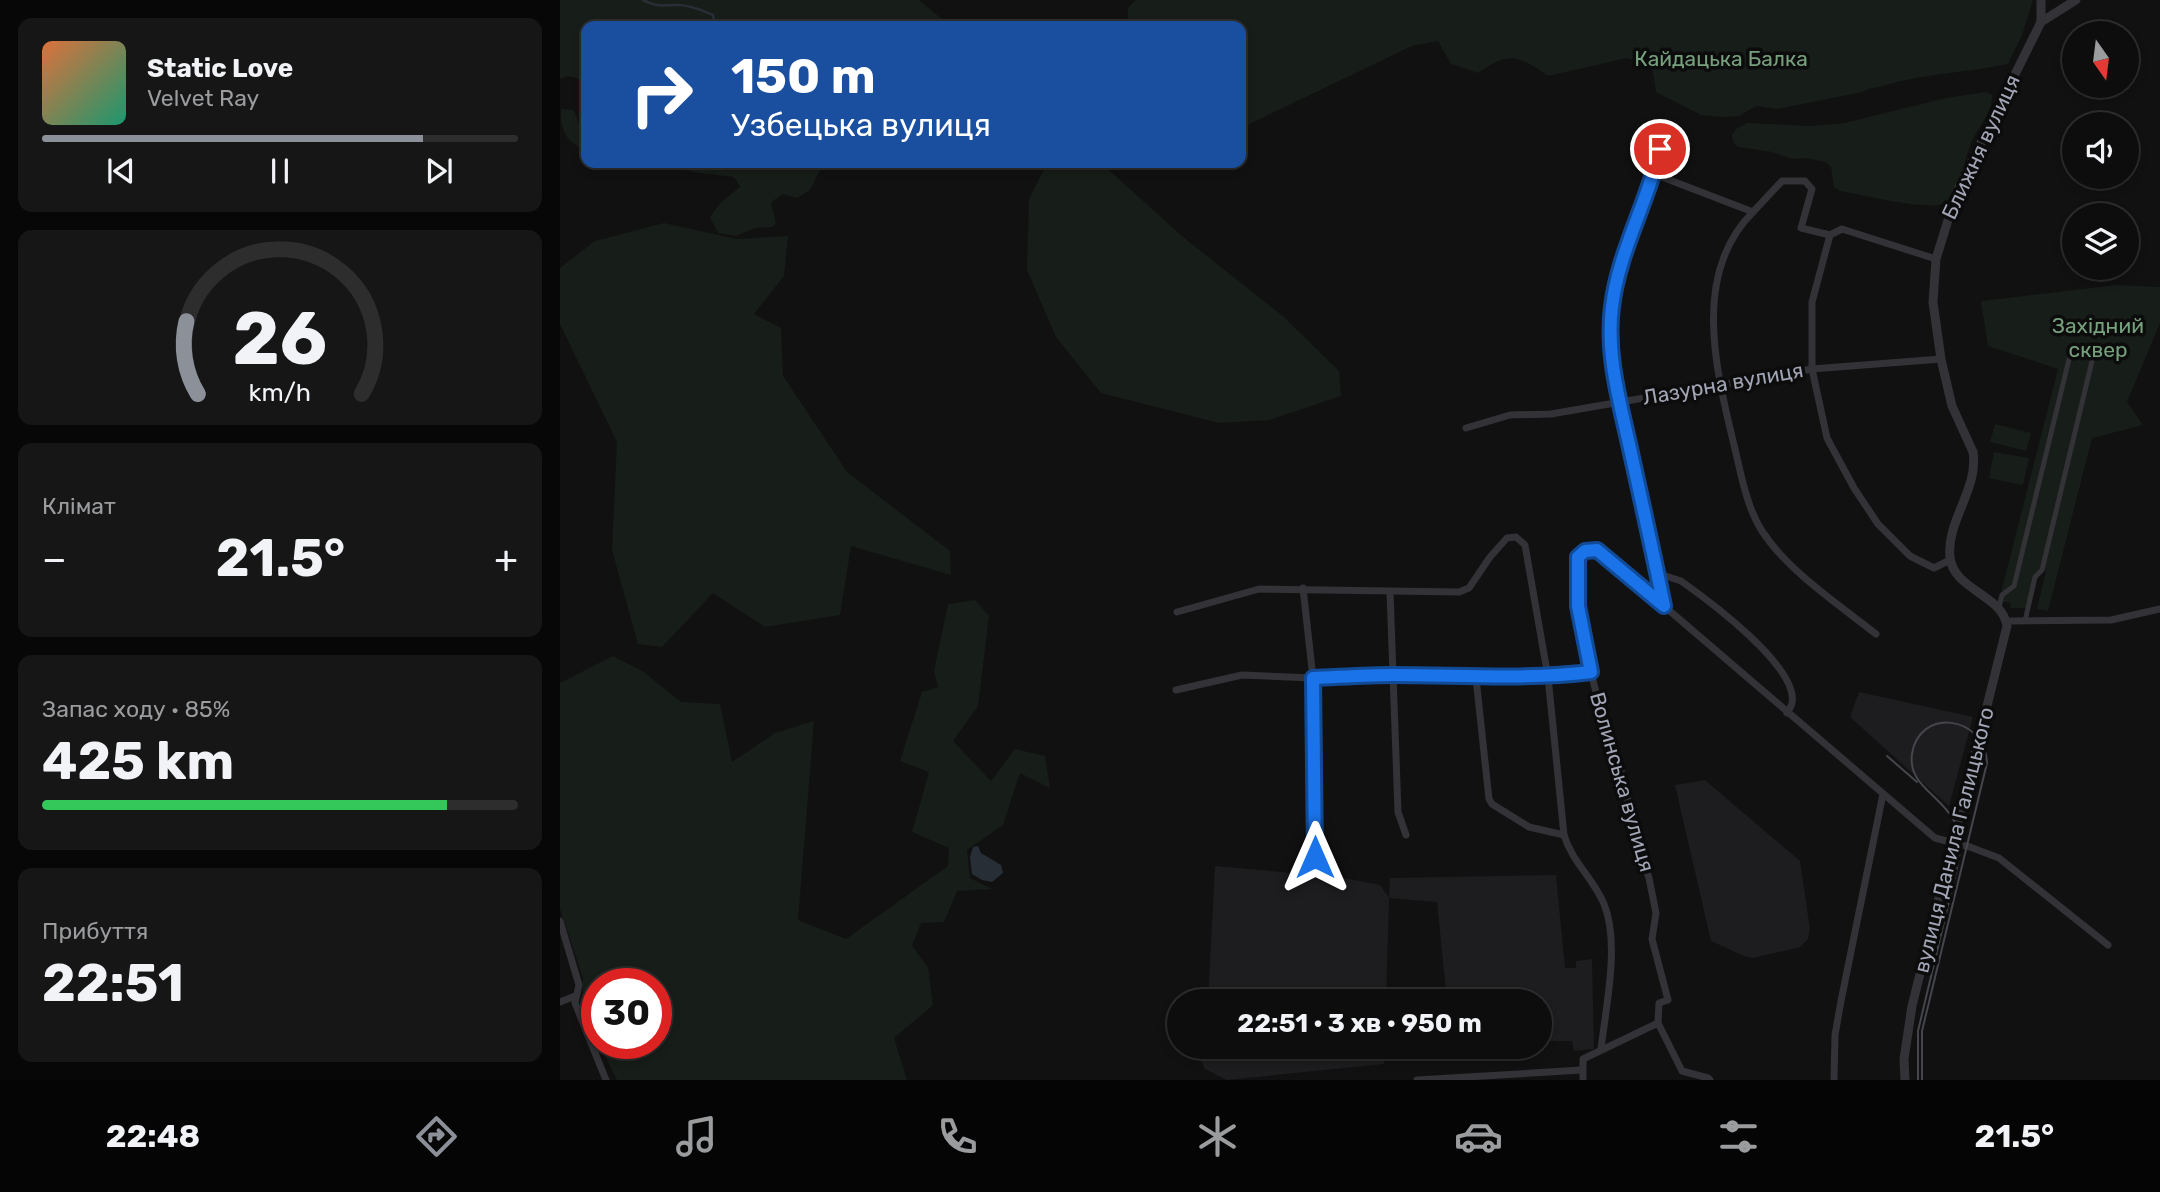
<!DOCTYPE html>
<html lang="uk">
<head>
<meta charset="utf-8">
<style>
  :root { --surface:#0d0d0e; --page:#161617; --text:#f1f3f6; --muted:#9a9c9e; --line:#2d2d2e; --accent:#8c9099 }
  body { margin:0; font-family:Rubik,sans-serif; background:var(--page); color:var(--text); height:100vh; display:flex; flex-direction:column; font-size:26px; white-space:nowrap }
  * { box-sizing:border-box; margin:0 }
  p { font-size:23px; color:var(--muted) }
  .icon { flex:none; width:38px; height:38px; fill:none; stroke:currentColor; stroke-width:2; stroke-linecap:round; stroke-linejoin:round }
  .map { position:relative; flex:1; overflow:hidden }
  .panel { display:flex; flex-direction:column; gap:18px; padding:18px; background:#070708; width:560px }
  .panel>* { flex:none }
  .guide { position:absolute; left:21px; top:21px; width:665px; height:147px; border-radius:14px; box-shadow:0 4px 10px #0003,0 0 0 2px var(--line); background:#1a4fa0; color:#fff; overflow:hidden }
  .needle { width:46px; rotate:166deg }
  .fabs { position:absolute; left:1502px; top:21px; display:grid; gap:14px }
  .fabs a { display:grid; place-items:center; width:77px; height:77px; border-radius:50%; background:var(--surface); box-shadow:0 4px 10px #0003,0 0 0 2px var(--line); font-size:35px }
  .speed { position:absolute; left:21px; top:968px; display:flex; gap:14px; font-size:35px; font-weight:700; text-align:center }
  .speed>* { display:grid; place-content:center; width:91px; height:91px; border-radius:50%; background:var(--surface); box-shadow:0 4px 10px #0003,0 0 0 2px var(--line); line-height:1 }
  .speed .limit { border:10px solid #d22; background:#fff; color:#111 }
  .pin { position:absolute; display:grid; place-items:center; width:60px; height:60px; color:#fff; margin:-30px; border:4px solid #fff; border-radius:50%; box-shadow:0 2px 7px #0007 }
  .me { position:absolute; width:77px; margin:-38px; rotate:0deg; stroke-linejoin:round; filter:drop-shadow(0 0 5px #0008) }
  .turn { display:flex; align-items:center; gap:24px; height:147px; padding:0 35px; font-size:32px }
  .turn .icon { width:91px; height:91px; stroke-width:2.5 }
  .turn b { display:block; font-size:49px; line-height:60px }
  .big { font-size:52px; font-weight:700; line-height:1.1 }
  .panel .widget { flex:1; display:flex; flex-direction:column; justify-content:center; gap:10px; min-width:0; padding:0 24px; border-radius:14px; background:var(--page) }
  .panel .dial { align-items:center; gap:0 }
  .dial svg { height:182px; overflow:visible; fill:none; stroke:var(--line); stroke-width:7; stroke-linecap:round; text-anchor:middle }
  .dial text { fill:var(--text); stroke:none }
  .song { display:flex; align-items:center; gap:21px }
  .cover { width:84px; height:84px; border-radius:10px; background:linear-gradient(135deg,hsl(20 70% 55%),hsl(160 70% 35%)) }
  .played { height:7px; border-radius:4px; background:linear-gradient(90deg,var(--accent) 80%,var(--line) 80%) }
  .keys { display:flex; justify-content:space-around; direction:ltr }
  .heat { display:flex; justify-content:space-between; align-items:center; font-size:38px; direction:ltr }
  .charge { height:10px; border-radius:5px; background:linear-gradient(90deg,#34c759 85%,var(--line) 0) }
  .trip { position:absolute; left:607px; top:989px; width:385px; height:70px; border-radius:35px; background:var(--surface); box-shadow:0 4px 10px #0003,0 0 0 2px var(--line); font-weight:700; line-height:70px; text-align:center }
  .menu { display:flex; height:112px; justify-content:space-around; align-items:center; background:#050506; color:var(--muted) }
  .menu .icon { width:49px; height:49px }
  .menu .selected { color:var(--accent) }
  .menu b { font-size:32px; color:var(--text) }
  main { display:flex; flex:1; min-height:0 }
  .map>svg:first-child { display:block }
  .built { fill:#1d1d1f }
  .green { fill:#171d18 }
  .water { fill:#272e36 }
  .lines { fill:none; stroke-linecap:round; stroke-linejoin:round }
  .stream { stroke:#272e36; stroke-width:2.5 }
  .pedestrian { stroke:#323237; stroke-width:5 }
  .minor { stroke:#323237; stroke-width:7 }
  .tertiary { stroke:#323237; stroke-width:9 }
  .tram { stroke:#44464c; stroke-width:2 }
  .route-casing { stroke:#114b97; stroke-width:18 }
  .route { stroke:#1a73e8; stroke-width:12 }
  .labels { text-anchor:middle; stroke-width:7; stroke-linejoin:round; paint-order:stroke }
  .park-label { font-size:21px; fill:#77a07d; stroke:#0c0c0d }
  .street-label { font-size:21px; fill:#a1a5b4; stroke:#0c0c0d }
</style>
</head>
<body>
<main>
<section class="panel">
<div class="widget">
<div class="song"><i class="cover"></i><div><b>Static Love</b><p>Velvet Ray</p></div></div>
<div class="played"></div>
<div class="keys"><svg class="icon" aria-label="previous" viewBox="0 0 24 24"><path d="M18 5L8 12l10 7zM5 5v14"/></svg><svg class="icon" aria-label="pause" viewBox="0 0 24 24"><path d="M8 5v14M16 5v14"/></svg><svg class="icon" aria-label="next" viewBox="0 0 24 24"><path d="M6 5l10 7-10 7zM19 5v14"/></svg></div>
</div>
<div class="widget dial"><svg viewBox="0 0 100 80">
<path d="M14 69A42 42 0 1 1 86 69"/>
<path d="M14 69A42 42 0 0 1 9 37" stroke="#8c9099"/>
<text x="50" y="56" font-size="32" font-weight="700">26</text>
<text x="50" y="72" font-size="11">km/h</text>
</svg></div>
<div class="widget"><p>Клімат</p>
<div class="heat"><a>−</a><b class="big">21.5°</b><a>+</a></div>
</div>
<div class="widget"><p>Запас ходу · 85%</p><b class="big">425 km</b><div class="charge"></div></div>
<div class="widget"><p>Прибуття</p><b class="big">22:51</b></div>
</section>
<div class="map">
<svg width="1600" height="1080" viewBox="0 0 1600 1080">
  <rect width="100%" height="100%" fill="#111112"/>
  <!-- built -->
  <g class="built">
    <path d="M 1299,692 L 1413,717 L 1389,806 L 1290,717 Z"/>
    <path d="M 1145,780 L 1240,861 L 1250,929 L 1248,939 L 1240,947 L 1193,958 L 1184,956 L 1151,941 L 1115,785 Z"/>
    <path d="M 655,866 L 779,877 L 820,885 L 829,898 L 830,878 L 996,875 L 1005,968 L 1016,968 L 1016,961 L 1032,959 L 1034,1049 L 1014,1051 L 1012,1041 L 980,1041 L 980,1001 L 887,1001 L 877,902 L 829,898 L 826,1001 L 648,1001 Z"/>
    <path d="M 640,1047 L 825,1047 L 824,1064 L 667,1080 L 645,1069 L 640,1059 Z"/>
  </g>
  <!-- green -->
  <g class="green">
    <path d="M 0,0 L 359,0 L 390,26 L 26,26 L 26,81 L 9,76 L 0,79 Z"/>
    <path d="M 576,0 L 1473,0 L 1462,35 L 1448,64 C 1407,73 1364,73 1323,86 C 1315,88 1309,88 1302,92 L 1218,109 L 1196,106 L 1179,116 L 1161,117 L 1141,115 L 1096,92 L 1092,66 L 1067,58 L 988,76 C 958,55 949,51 918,73 L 891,64 L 878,41 L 852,46 L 681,128 L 681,26 L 568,26 L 568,8 Z"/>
    <path d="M 1426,92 L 1432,95 C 1433,112 1418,127 1411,143 C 1404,161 1400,189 1386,202 C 1374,213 1299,194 1280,191 L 1274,187 L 1271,167 L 1266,162 L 1245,158 L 1232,159 L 1212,152 L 1178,147 L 1173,142 L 1172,135 L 1176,129 L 1187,123 L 1251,126 L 1285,123 L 1386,98 Z"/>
    <path d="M 1,109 L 14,110 L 21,129 L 26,128 L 26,150 C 6,143 0,129 1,109 Z"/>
    <path d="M 104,163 L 258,163 L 261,168 L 250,190 L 237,198 L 222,194 L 211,203 L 216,223 L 212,227 L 195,228 L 176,236 L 158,233 L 150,217 L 161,202 L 180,187 L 174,177 L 133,172 Z"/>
    <path d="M 487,163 L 541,163 L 623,237 L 724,317 L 779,371 L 781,396 L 709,420 L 659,423 L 541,393 L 496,337 L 467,270 L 469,199 Z"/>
    <path d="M 104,223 L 176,239 L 228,236 L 224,276 L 194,314 L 221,328 L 223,376 L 287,472 L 390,551 L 391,575 L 291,546 L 280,615 L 205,627 L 153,593 L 102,647 L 78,644 L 52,550 L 57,442 L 0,324 L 0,268 L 35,241 Z"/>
    <path d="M 1557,285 L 1600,287 L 1600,323 L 1567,402 L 1583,425 L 1532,438 L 1488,611 L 1477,609 L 1486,571 L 1483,570 L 1475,577 L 1466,608 L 1450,608 L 1451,603 L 1439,601 L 1498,369 L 1428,346 L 1421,301 Z"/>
    <path d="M 1435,424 L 1471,433 L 1466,451 L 1430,442 Z"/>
    <path d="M 1434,452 L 1469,458 L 1463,485 L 1429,478 Z"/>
    <path d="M 415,600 L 429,616 L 418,706 L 393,741 L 431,781 L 455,749 L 485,756 L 490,788 L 460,773 L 443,825 L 407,850 L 410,878 L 432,889 L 397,891 L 384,922 L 361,923 L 352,946 L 368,967 L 373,1005 L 334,1038 L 347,1080 L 57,1080 L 39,1043 L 96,1043 L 96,984 L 37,984 L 37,1039 L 22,1008 L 23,978 L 0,909 L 0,683 L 53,656 L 84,672 L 121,702 L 160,704 L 172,762 L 215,733 L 254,721 L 238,920 L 286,939 L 388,866 L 389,848 L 352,832 L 369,772 L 340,761 L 362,692 L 378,687 L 374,671 L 388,604 Z"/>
  </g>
  <!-- water -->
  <path class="water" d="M 418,846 L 421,853 L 441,865 L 443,873 L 432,882 L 422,880 L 412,874 L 410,857 L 413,847 Z"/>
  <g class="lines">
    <!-- stream -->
    <path class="stream" d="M 83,0 C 101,8 100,5 118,5 C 130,5 142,10 153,15 L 154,21 L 170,22 L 181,26"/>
    <!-- pedestrian -->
    <path class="pedestrian" d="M 1439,607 L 1442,595 L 1454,586 L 1510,355 L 1514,348 L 1524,346 L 1532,353 L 1532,361 L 1482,570 L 1475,577 L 1465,621"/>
    <!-- minor -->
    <g class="minor">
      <path d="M 1100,149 L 1094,174 L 1061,267 L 1052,305 L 1050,339 L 1059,402 L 1104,606 L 1375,838 L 1410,847 L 1439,858 L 1548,945"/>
      <path d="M 1094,174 L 1193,212 L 1222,181 L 1245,181 L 1252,189 L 1241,228 L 1270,235 L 1282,229 L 1376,259"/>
      <path d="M 1193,212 C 1131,274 1156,370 1174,445 C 1181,473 1186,506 1202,531 C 1228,571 1278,604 1316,634"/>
      <path d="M 1270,235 L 1252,302 L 1252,369 L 1267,438 L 1294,488 L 1318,524 L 1350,556 L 1374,568 L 1390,560"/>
      <path d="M 906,428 L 950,415 L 991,414 L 1252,369 L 1381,359"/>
      <path d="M 1098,579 L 1106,576 L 1121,581 C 1148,600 1239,667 1232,703 C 1231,707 1229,710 1227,713"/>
      <path d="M 743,588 L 753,678 L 755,857"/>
      <path d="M 830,592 L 838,812 L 846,835"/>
      <path d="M 617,612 L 699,589 L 899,592 L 909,588 L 930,557 L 947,538 L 956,537 L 965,545 L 988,677 L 1004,835 C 1012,862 1034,879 1044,904 C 1060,943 1046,1006 1041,1049"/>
      <path d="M 1446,621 L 1551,620 L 1600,609"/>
      <path d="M 916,678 L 929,799 L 932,804 L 969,827 L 1004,835"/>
      <path d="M 616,690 L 682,675 L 753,678 L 834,675 L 916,678 L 988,677 L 1031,672"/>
      <path d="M 0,921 L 19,985 L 15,1003 L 46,1080"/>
      <path d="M 0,1002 L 15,996"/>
      <path d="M 1098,1023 L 1099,1003 L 1108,1000 L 1092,939 L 1096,913 L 1089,878 L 1079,849 L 1060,766 C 1049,747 1045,725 1039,704 C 1027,657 1013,606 1018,557 L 1025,551 L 1036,550 L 1103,606"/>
      <path d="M 857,1080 L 1022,1070"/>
      <path d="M 1023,1080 L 1023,1059 L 1098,1023 L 1122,1071 L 1148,1078 L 1150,1080"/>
      <path d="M 1274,1080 L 1275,1035 L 1281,1001 L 1323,794"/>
    </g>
    <!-- tertiary -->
    <g class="tertiary">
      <path d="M 1481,22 L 1516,0"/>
      <path d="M 1345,1080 L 1344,1059 L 1352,1006 L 1447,626 C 1442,594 1393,590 1390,557 C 1386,521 1419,489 1413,452 L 1392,406 L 1381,359 L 1373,302 L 1376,259 L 1397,191 L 1481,22 L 1481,0"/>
    </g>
    <!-- tram -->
    <g class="tram">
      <path d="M 1327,756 L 1357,782"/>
      <path d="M 1358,1080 L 1358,1031 L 1398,863 C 1412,798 1346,798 1352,754 C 1359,707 1425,715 1427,763 L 1362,1031 L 1362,1080"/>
    </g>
  </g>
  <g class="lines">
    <!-- route casing -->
    <g class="route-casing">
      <path id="route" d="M 755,857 L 753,678 C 779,677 806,675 833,675 C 900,675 964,680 1031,672 L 1018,606 L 1018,557 L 1025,551 L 1037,550 L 1104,606 C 1093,552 1081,498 1069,444 C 1059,399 1046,353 1052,307 C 1058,253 1088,202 1100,149"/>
    </g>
    <!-- route -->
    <use href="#route" class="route"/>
  </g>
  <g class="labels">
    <!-- park labels -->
    <g class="park-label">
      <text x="1161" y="66">Кайдацька Балка</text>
      <text x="1538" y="333">Західний<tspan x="1538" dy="24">сквер</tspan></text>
    </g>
    <!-- street labels -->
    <g class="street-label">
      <text transform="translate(1421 147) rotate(-65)" y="7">Ближня вулиця</text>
      <text transform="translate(1163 384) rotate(-10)" y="7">Лазурна вулиця</text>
      <text transform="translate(1062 782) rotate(74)" y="7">Волинська вулиця</text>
      <text transform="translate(1394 840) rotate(-76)" y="7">вулиця Данила Галицького</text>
    </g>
  </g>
</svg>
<div class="fabs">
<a><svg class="needle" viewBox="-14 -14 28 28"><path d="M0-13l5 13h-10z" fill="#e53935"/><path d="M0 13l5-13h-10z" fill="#9a9c9e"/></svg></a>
<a><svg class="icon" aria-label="sound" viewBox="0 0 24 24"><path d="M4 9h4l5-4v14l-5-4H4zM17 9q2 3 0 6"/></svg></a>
<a><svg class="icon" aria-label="layers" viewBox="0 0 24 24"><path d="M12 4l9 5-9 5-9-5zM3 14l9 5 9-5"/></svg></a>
</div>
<div class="speed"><div class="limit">30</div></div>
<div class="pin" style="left:1100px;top:149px;background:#d93025"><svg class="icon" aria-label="arrive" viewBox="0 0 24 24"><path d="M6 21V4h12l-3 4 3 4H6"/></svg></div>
<svg class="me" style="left:755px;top:857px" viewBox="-20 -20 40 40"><path d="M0-17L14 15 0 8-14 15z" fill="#1a73e8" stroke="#fff" stroke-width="4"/></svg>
<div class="trip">22:51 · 3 хв · 950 m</div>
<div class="guide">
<div class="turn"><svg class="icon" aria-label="right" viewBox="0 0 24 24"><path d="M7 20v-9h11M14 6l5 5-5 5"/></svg><div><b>150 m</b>Узбецька вулиця</div></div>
</div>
</div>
</main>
<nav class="menu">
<b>22:48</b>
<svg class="icon selected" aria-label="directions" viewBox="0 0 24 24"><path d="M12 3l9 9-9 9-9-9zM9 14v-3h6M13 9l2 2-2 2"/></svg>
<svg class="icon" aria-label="music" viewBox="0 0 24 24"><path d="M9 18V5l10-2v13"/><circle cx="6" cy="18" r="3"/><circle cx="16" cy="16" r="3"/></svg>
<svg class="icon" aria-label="phone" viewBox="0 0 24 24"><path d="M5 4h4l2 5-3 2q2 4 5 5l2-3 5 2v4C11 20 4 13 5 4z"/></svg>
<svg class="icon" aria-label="climate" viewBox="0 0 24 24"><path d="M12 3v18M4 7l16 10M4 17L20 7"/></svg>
<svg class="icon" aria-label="car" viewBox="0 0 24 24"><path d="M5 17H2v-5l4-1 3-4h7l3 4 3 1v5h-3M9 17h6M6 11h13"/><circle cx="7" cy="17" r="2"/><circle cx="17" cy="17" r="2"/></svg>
<svg class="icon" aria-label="filters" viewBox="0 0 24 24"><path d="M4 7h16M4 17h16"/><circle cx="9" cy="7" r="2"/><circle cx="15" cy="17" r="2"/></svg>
<b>21.5°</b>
</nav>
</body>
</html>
